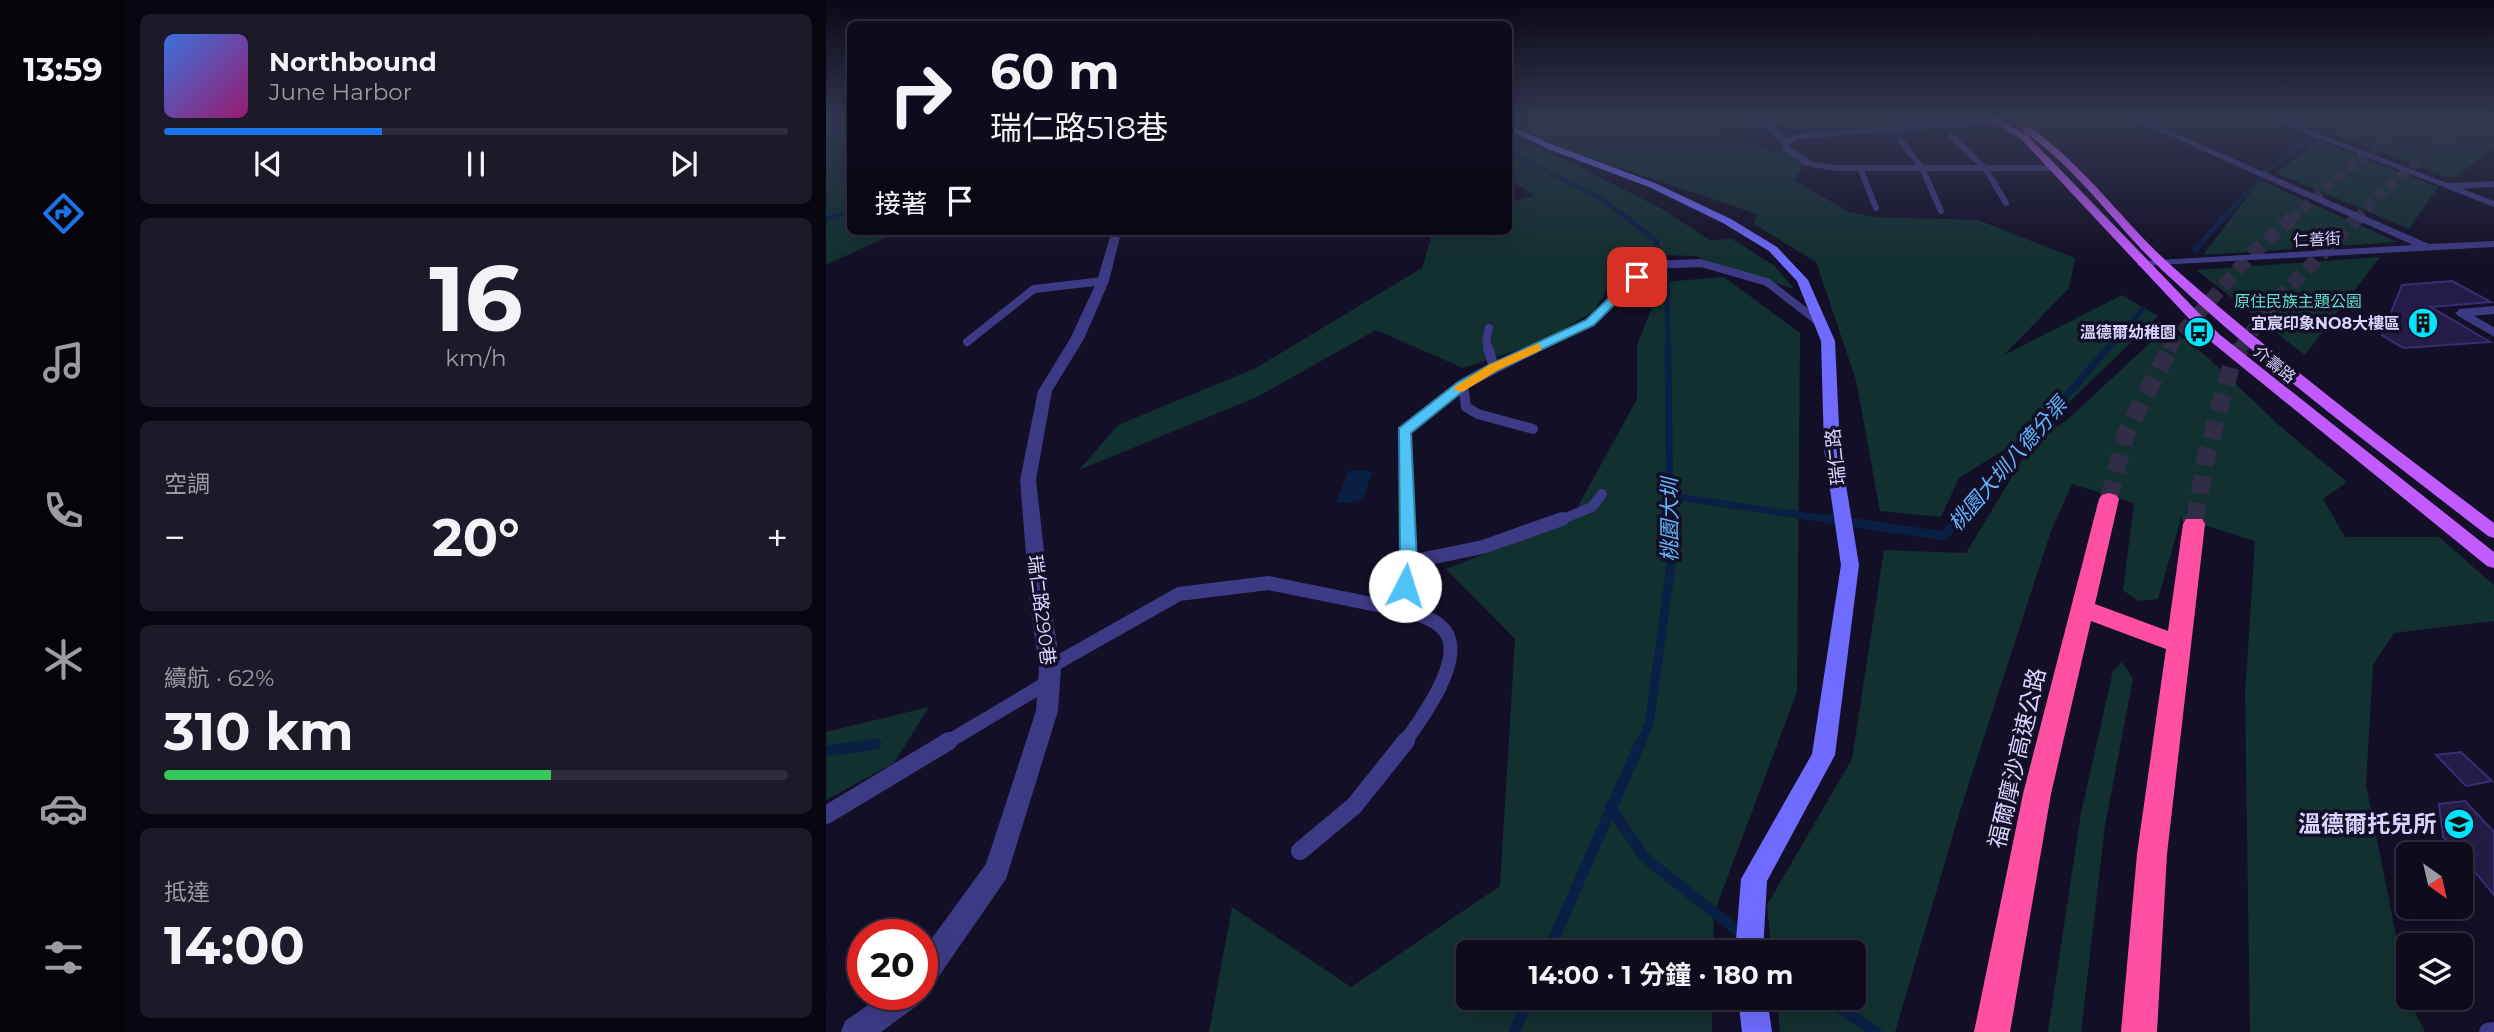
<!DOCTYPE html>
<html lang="zh-TW">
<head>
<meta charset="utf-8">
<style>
  :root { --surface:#0e0b1c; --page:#1c1929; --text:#f1f3f6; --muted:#9b9ba3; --line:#2e2b3b; --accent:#1a73e8 }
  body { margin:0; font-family:Montserrat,"Noto Sans TC",sans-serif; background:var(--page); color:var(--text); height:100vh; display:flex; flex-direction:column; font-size:26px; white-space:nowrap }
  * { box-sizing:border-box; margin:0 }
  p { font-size:23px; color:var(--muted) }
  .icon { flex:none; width:38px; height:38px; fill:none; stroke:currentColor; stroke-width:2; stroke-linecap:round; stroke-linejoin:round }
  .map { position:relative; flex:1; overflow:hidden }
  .sheet { display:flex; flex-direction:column; gap:14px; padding:14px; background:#08060f; width:700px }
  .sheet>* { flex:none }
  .guide { position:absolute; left:21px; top:21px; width:665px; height:214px; border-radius:10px; box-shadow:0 7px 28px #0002,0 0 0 2px var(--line); background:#0e0b1c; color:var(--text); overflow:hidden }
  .needle { width:46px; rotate:146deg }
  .fabs { position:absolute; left:1570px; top:842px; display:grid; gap:14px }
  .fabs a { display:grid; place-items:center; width:77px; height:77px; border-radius:10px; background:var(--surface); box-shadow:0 7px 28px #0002,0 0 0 2px var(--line); font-size:35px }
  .speed { position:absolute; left:21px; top:919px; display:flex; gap:14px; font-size:35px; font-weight:700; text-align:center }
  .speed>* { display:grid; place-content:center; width:91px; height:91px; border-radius:50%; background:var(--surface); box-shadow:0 7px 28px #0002,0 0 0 2px var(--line); line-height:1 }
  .speed .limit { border:10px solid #d22; background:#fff; color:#111 }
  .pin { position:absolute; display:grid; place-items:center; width:60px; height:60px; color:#fff; margin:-30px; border-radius:14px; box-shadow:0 4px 10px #0006 }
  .me { position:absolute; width:77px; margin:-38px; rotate:5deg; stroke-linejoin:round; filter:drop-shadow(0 0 5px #0008) }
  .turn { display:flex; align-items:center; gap:24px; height:147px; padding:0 28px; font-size:32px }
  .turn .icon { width:91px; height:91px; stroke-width:2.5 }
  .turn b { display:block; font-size:49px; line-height:60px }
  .then { display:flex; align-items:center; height:66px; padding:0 28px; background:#0003; gap:14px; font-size:26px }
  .big { font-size:52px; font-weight:700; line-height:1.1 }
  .sheet .card { flex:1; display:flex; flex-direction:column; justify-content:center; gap:10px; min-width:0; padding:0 24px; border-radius:10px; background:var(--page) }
  .sheet .dial { align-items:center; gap:0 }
  .dial b { font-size:91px; line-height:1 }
  .song { display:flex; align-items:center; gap:21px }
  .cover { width:84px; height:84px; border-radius:10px; background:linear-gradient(135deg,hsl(220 70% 55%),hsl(320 70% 35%)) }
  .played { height:7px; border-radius:4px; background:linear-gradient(90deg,var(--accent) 35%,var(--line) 35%) }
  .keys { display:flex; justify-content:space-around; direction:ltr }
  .heat { display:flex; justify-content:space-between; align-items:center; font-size:38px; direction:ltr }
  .charge { height:10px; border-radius:5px; background:linear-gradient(90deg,#34c759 62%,var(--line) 0) }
  .trip { position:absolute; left:630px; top:940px; width:410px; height:70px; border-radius:10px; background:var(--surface); box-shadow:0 7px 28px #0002,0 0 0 2px var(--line); font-weight:700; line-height:70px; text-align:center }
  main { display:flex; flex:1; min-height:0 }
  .tabs { display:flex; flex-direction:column; width:126px; justify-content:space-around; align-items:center; background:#06040b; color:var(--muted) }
  .tabs .icon { width:49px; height:49px }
  .tabs .selected { color:var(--accent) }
  .tabs b { font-size:32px; color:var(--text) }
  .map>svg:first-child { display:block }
  .green { fill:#12302f }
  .water { fill:#0a1f44 }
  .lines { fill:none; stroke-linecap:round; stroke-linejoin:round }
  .stream-far4 { stroke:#0a1f44; stroke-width:4.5 }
  .stream-far3 { stroke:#0a1f44; stroke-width:5 }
  .stream-far2 { stroke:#0a1f44; stroke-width:7 }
  .stream-far1 { stroke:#0a1f44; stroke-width:9 }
  .stream { stroke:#0a1f44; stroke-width:11 }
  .building { fill:#241b47; stroke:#3b2d73; stroke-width:2 }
  .highway-tunnel-far3 { stroke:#312d47; stroke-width:10; stroke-dasharray:10 5; stroke-linecap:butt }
  .highway-tunnel-far2 { stroke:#312d47; stroke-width:14; stroke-dasharray:14 7; stroke-linecap:butt }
  .highway-tunnel-far1 { stroke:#312d47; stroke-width:18; stroke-dasharray:18 10; stroke-linecap:butt }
  .highway-tunnel { stroke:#312d47; stroke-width:24; stroke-dasharray:24 12; stroke-linecap:butt }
  .lane-far4 { stroke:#3d3a85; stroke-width:6 }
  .lane-far3 { stroke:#3d3a85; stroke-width:8 }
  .lane-far2 { stroke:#3d3a85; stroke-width:10 }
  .lane-far1 { stroke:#3d3a85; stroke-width:14 }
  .lane { stroke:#3d3a85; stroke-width:18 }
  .street { fill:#3d3a85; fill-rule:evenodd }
  .secondary { fill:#6f6bff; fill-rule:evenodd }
  .primary { fill:#c25bff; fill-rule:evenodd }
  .highway { fill:#ff4fa3; fill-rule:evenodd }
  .route { fill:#4fc3f7; stroke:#337fa1; stroke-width:2 }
  .slow { fill:#f59e0b }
  .labels { text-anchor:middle; stroke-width:7; stroke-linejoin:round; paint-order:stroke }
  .far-street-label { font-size:16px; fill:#d9d4ff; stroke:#130f26 }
  .far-park-label { font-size:16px; fill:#5fe0c0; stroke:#130f26 }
  .far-poi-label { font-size:16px; font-weight:bold; fill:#d9d4ff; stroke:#130f26; text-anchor:end }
  .street-label { font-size:19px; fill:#d9d4ff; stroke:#130f26 }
  .water-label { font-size:21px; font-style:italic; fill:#62b6ff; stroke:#130f26 }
  .near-street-label { font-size:23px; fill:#d9d4ff; stroke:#130f26 }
  .near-poi-label { font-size:23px; font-weight:bold; fill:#d9d4ff; stroke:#130f26; text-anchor:end }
</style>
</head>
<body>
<main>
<nav class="tabs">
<b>13:59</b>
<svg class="icon selected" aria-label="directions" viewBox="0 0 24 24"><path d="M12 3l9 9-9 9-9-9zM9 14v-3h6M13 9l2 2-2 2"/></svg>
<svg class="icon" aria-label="music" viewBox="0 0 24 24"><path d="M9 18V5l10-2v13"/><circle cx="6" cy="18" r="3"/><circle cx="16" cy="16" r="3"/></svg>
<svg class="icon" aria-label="phone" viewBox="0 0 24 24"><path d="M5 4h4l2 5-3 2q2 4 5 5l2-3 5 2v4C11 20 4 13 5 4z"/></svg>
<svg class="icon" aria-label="climate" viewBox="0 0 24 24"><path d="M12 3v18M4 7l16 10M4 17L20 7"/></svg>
<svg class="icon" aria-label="car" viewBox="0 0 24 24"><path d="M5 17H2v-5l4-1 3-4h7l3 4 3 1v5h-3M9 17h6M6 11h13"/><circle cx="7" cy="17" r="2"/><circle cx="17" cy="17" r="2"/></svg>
<svg class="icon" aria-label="filters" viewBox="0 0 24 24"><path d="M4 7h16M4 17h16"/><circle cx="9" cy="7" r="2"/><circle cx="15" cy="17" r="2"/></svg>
</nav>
<section class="sheet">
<div class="card">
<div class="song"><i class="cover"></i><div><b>Northbound</b><p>June Harbor</p></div></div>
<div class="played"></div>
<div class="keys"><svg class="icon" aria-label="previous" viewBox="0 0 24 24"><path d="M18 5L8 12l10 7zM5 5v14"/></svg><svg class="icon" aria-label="pause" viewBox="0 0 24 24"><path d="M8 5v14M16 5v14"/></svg><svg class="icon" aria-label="next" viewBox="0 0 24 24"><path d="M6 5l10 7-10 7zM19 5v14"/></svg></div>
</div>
<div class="card dial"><b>16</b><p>km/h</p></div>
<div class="card"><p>空調</p>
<div class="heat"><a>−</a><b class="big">20°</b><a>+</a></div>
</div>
<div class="card"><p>續航 · 62%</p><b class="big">310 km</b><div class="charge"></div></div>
<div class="card"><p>抵達</p><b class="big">14:00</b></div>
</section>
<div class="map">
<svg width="1668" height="1032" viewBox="0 0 1668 1032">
  <rect width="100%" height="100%" fill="#130f26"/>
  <!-- green -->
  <g class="green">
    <path d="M 0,118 L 24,118 L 24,231 L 74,231 L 0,265 Z"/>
    <path d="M 682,118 L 894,118 L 860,124 L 907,136 L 944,151 L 958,151 L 978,165 L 969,180 L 1023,212 L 1049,217 L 1152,220 L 1249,258 L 1243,288 L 1178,355 L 1296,295 L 1332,316 L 1224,421 L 1133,478 L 1115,517 L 1054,511 L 1030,380 L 990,262 L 928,224 L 931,214 L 752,154 L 683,124 Z"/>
    <path d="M 1526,118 L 1668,118 L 1668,149 L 1626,179 L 1507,134 Z"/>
    <path d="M 683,135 L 752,166 L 836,209 L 884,240 L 906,239 L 949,266 L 968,289 L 868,256 L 831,255 L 792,272 L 768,311 L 718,341 L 637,368 L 550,330 L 431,397 L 253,470 L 292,425 L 430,368 L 596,268 L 607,231 L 682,231 L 683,202 L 708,196 L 683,179 Z"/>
    <path d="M 1493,141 L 1612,187 L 1583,229 L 1450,173 Z"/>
    <path d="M 1434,180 L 1571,242 L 1377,255 Z"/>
    <path d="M 1554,257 L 1479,355 L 1370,270 Z"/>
    <path d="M 898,277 L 974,333 L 971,692 L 888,913 L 887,952 L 642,952 L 642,998 L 886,998 L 886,1032 L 383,1032 L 406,907 L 525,987 L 674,886 L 689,639 L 620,569 L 744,521 L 811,399 L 811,345 L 836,282 Z"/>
    <path d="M 1341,327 L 1379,355 L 1456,428 L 1521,482 L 1497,499 L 1519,537 L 1613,537 L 1668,585 L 1668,621 L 1568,633 L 1547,665 L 1540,785 L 1583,1000 L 1599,1032 L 1424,1032 L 1419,694 L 1429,541 L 1355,518 L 1332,599 L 1312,601 L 1297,590 L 1308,503 L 1246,484 L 1225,531 L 1134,811 L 1069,1032 L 954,1032 L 951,998 L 1027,998 L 1027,952 L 946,952 L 941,905 L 1026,759 L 1058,550 L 1140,553 L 1209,439 L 1240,421 Z"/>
    <path d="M 1296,662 L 1307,678 L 1279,826 L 1255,1032 L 1222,1032 L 1255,813 L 1287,671 Z"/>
    <path d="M 103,707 L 68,763 L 0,800 L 0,732 Z"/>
  </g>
  <!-- water -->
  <path class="water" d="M 536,470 L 546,472 L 537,499 L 522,503 L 510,502 L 523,471 Z"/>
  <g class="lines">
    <!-- stream-far4 -->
    <g class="stream-far4">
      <path d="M 682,151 L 779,201 L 802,219"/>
      <path d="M 0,219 L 24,212"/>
      <path d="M 1397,219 L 1441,170 L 1511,118"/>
    </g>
    <!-- stream-far3 -->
    <g class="stream-far3">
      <path d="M 800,217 L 830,241 L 841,276 L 842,350"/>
      <path d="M 0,219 L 6,217"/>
      <path d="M 1369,250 L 1398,217"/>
      <path d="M 1281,350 L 1317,309"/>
    </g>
    <!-- stream-far2 -->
    <g class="stream-far2">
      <path d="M 842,348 L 844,521"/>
      <path d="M 844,496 L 1014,521"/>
      <path d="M 1131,521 L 1282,348"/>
    </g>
    <!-- stream-far1 -->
    <g class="stream-far1">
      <path d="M 1002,519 L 1118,536 L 1133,519"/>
      <path d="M 814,743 L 823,725 L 845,566 L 844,519"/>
    </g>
    <!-- stream -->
    <g class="stream">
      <path d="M 0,751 L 50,744"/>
      <path d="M 784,807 L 819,858 L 917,935"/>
      <path d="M 722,952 L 815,741"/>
      <path d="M 999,998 L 1050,1032"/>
      <path d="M 688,1032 L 703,998"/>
    </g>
  </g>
  <!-- building -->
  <g class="building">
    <path d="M 1626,281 L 1665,302 L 1605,307 L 1664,342 L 1577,348 L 1556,335 L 1576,285 Z"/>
    <path d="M 1635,752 L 1666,781 L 1640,786 L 1610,755 Z"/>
    <path d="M 1639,801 L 1668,832 L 1668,895 L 1634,854 L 1617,837 L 1613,804 Z"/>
  </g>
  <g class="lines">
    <!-- highway-tunnel-far3 -->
    <g class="highway-tunnel-far3">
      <path d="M 1465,219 L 1511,178 L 1587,118"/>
      <path d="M 1530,219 L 1560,189 L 1641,118"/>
    </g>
    <!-- highway-tunnel-far2 -->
    <g class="highway-tunnel-far2">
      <path d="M 1343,350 L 1347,342 L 1424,256 L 1467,217"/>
      <path d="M 1413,350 L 1444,307 L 1532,217"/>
    </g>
    <!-- highway-tunnel-far1 -->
    <g class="highway-tunnel-far1">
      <path d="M 1283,499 L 1300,433 L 1344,348"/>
      <path d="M 1369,521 L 1380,457 L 1407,359 L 1415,348"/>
    </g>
    <!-- highway-tunnel -->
    <path class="highway-tunnel" d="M 1368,524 L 1369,519"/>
    <!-- lane-far4 -->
    <g class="lane-far4">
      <path d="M 1125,136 L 1159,168 L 1180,203"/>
      <path d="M 1075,141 L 1096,168 L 1115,211"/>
      <path d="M 1034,168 L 1050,208"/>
      <path d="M 1624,186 L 1668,184"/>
    </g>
    <!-- lane-far3 -->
    <g class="lane-far3">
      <path d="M 1635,313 L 1668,332"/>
      <path d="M 141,342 L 208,289 L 277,281"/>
      <path d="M 663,350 L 660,341 L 663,328"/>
      <path d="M 705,350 L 764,323 L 796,289 L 825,265 L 875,263 L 941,282 L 994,323"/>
    </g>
    <!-- lane-far2 -->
    <g class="lane-far2">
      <path d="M 662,348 L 668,367"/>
      <path d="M 637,385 L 640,407 L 652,414 L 707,429"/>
      <path d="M 581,521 L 578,431 L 637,385 L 709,348"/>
      <path d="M 732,521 L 766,507 L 776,494"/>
    </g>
    <!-- lane-far1 -->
    <g class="lane-far1">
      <path d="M 583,562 L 657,547 L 736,519"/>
      <path d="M 576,610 C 591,614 609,618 619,631 C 640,659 595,720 578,743"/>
      <path d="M 224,667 L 353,594 L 442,583 L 576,610 L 583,562 L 581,519"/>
      <path d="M 120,743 L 224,681"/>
    </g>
    <!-- lane -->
    <g class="lane">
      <path d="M 0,815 L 123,741"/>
      <path d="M 474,851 L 528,806 L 580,741"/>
      <path d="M 1662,1032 L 1668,1031"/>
    </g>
    <!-- street -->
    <g class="street">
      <path d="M 950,118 L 990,118 L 958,122 L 948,127 L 961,139 L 970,134 L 1171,119 L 1174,123 L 972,139 L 964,144 L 964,147 L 986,162 L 1010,165 L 1229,165 L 1234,168 L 1229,171 L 1010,171 L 980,166 L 957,150 L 956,144 L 939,127 Z"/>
      <path d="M 1304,118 L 1314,118 L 1603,244 L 1668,241 L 1668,247 L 1313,266 L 1311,264 L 1317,261 L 1587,245 Z"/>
      <path d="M 1442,118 L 1452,118 L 1668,201 L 1668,207 Z"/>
      <path d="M 283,231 L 293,231 L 294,237 L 283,281 L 258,339 L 226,391 L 210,480 L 224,603 L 235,667 L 232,711 L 180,879 L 106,986 L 96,990 L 96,952 L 160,864 L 210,711 L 213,667 L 204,603 L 194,480 L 212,391 L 244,339 L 271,281 L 284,237 Z"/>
      <path d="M 1668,306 L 1668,314 L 1635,317 L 1629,313 L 1635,309 Z"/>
      <path d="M 96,991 L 97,994 L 93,1004 L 55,1032 L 15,1032 L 19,1021 L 58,994 L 96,994 Z"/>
    </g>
    <!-- secondary -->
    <g class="secondary">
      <path d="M 682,125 L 728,145 L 829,183 L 905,219 L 951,247 L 982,280 L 1009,341 L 1014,448 L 1033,565 L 1009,755 L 941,881 L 937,952 L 909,952 L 915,879 L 986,754 L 1015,565 L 998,448 L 995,341 L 971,281 L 943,251 L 897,223 L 823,187 L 722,149 L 682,130 Z"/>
      <path d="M 912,998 L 941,998 L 946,1032 L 916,1032 Z"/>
    </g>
    <!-- primary -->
    <g class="primary">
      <path d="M 1161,118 L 1170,118 L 1201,135 L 1393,334 L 1668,552 L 1668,568 L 1661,566 L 1383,340 L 1195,139 Z"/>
      <path d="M 1197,127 L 1203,127 C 1260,166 1297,223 1348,268 C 1450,358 1559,441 1668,523 L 1668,538 L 1662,536 C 1551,450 1438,366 1336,270 C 1288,224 1252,169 1197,131 Z"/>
    </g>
    <!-- highway -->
    <path class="highway" d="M 1283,493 L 1290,495 L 1293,499 L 1269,604 L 1342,631 L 1357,524 L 1360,519 L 1376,519 L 1379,524 L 1341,854 L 1331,1032 L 1295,1032 L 1311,854 L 1340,649 L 1265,621 L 1225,794 L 1184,1032 L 1148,1032 L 1197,794 L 1273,499 L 1276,495 Z"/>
  </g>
  <!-- sky -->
  <linearGradient id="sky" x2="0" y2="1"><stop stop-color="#0a0815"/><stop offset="0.45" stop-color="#333752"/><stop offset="1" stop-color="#333752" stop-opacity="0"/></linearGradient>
  <rect width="1668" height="262" fill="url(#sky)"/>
  <!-- route -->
  <path class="route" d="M 807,275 L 816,277 L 768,325 L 672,370 L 641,388 L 585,433 L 591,562 L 586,590 L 573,590 L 571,586 L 574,562 L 573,428 L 632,382 L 663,365 L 760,320 Z"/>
  <!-- slow -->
  <path class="slow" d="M 711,344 L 715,345 L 715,350 L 672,370 L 638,391 L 633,392 L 627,388 L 663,365 Z"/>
  <!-- icons -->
  <defs>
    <g id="building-disc" transform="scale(1.575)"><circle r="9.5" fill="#00e5ff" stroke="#130f26"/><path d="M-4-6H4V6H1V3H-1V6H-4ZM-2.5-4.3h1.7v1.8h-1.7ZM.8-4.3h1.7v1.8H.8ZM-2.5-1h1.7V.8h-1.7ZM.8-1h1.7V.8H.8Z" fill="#111"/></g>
    <g id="bus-disc" transform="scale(1.575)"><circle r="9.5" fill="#00e5ff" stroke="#130f26"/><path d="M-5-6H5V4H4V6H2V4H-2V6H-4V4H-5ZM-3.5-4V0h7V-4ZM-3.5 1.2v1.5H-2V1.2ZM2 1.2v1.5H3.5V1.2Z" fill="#111"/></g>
    <g id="school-disc" transform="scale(1.575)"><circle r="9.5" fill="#00e5ff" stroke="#130f26"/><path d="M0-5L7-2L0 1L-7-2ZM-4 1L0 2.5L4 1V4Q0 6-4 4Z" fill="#111"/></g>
  </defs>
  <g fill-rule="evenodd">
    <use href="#building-disc" x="1597" y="323"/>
    <use href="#bus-disc" x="1373" y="332"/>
    <use href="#school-disc" x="1633" y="824"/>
  </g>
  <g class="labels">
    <!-- far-street labels -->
    <g class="far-street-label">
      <text transform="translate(1491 239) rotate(-3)" y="6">仁善街</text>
      <text transform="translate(1449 364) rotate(39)" y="6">介壽路</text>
    </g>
    <!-- far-park labels -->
    <g class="far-park-label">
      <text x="1472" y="307">原住民族主題公園</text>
    </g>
    <!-- far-poi labels -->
    <g class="far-poi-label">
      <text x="1574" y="329">宜宸印象NO8大樓區</text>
      <text x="1350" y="338">溫德爾幼稚園</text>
    </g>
    <!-- street labels -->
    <g class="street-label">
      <text transform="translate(1009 457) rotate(-96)" y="7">瑞仁路</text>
      <text transform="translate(216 610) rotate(83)" y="7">瑞仁路290巷</text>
    </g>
    <!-- water labels -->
    <g class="water-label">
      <text transform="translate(1182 464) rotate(-49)" y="7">桃園大圳八德分渠</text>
      <text transform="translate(844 520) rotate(-90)" y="7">桃園大圳</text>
    </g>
    <!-- near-street labels -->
    <g class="near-street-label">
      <text transform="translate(1191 758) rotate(-77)" y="8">福爾摩沙高速公路</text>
    </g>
    <!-- near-poi labels -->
    <g class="near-poi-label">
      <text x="1610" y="832">溫德爾托兒所</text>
    </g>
  </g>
</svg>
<div class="fabs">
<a><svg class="needle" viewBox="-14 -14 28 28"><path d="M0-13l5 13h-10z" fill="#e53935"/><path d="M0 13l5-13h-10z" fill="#9b9ba3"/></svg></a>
<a><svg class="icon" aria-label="layers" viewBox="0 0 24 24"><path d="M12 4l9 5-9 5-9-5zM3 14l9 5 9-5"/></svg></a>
</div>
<div class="speed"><div class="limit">20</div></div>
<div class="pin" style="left:811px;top:277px;background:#d93025"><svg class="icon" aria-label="arrive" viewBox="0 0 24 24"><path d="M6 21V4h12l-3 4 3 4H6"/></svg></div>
<svg class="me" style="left:579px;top:586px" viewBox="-20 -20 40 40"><circle r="19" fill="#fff"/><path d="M0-13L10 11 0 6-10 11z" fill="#4fc3f7"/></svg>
<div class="trip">14:00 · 1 分鐘 · 180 m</div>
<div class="guide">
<div class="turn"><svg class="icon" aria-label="right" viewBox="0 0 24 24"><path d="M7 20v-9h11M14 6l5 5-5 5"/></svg><div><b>60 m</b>瑞仁路518巷</div></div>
<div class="then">接著<svg class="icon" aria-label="arrive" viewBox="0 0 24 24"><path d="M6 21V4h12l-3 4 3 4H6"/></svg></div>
</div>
</div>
</main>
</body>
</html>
